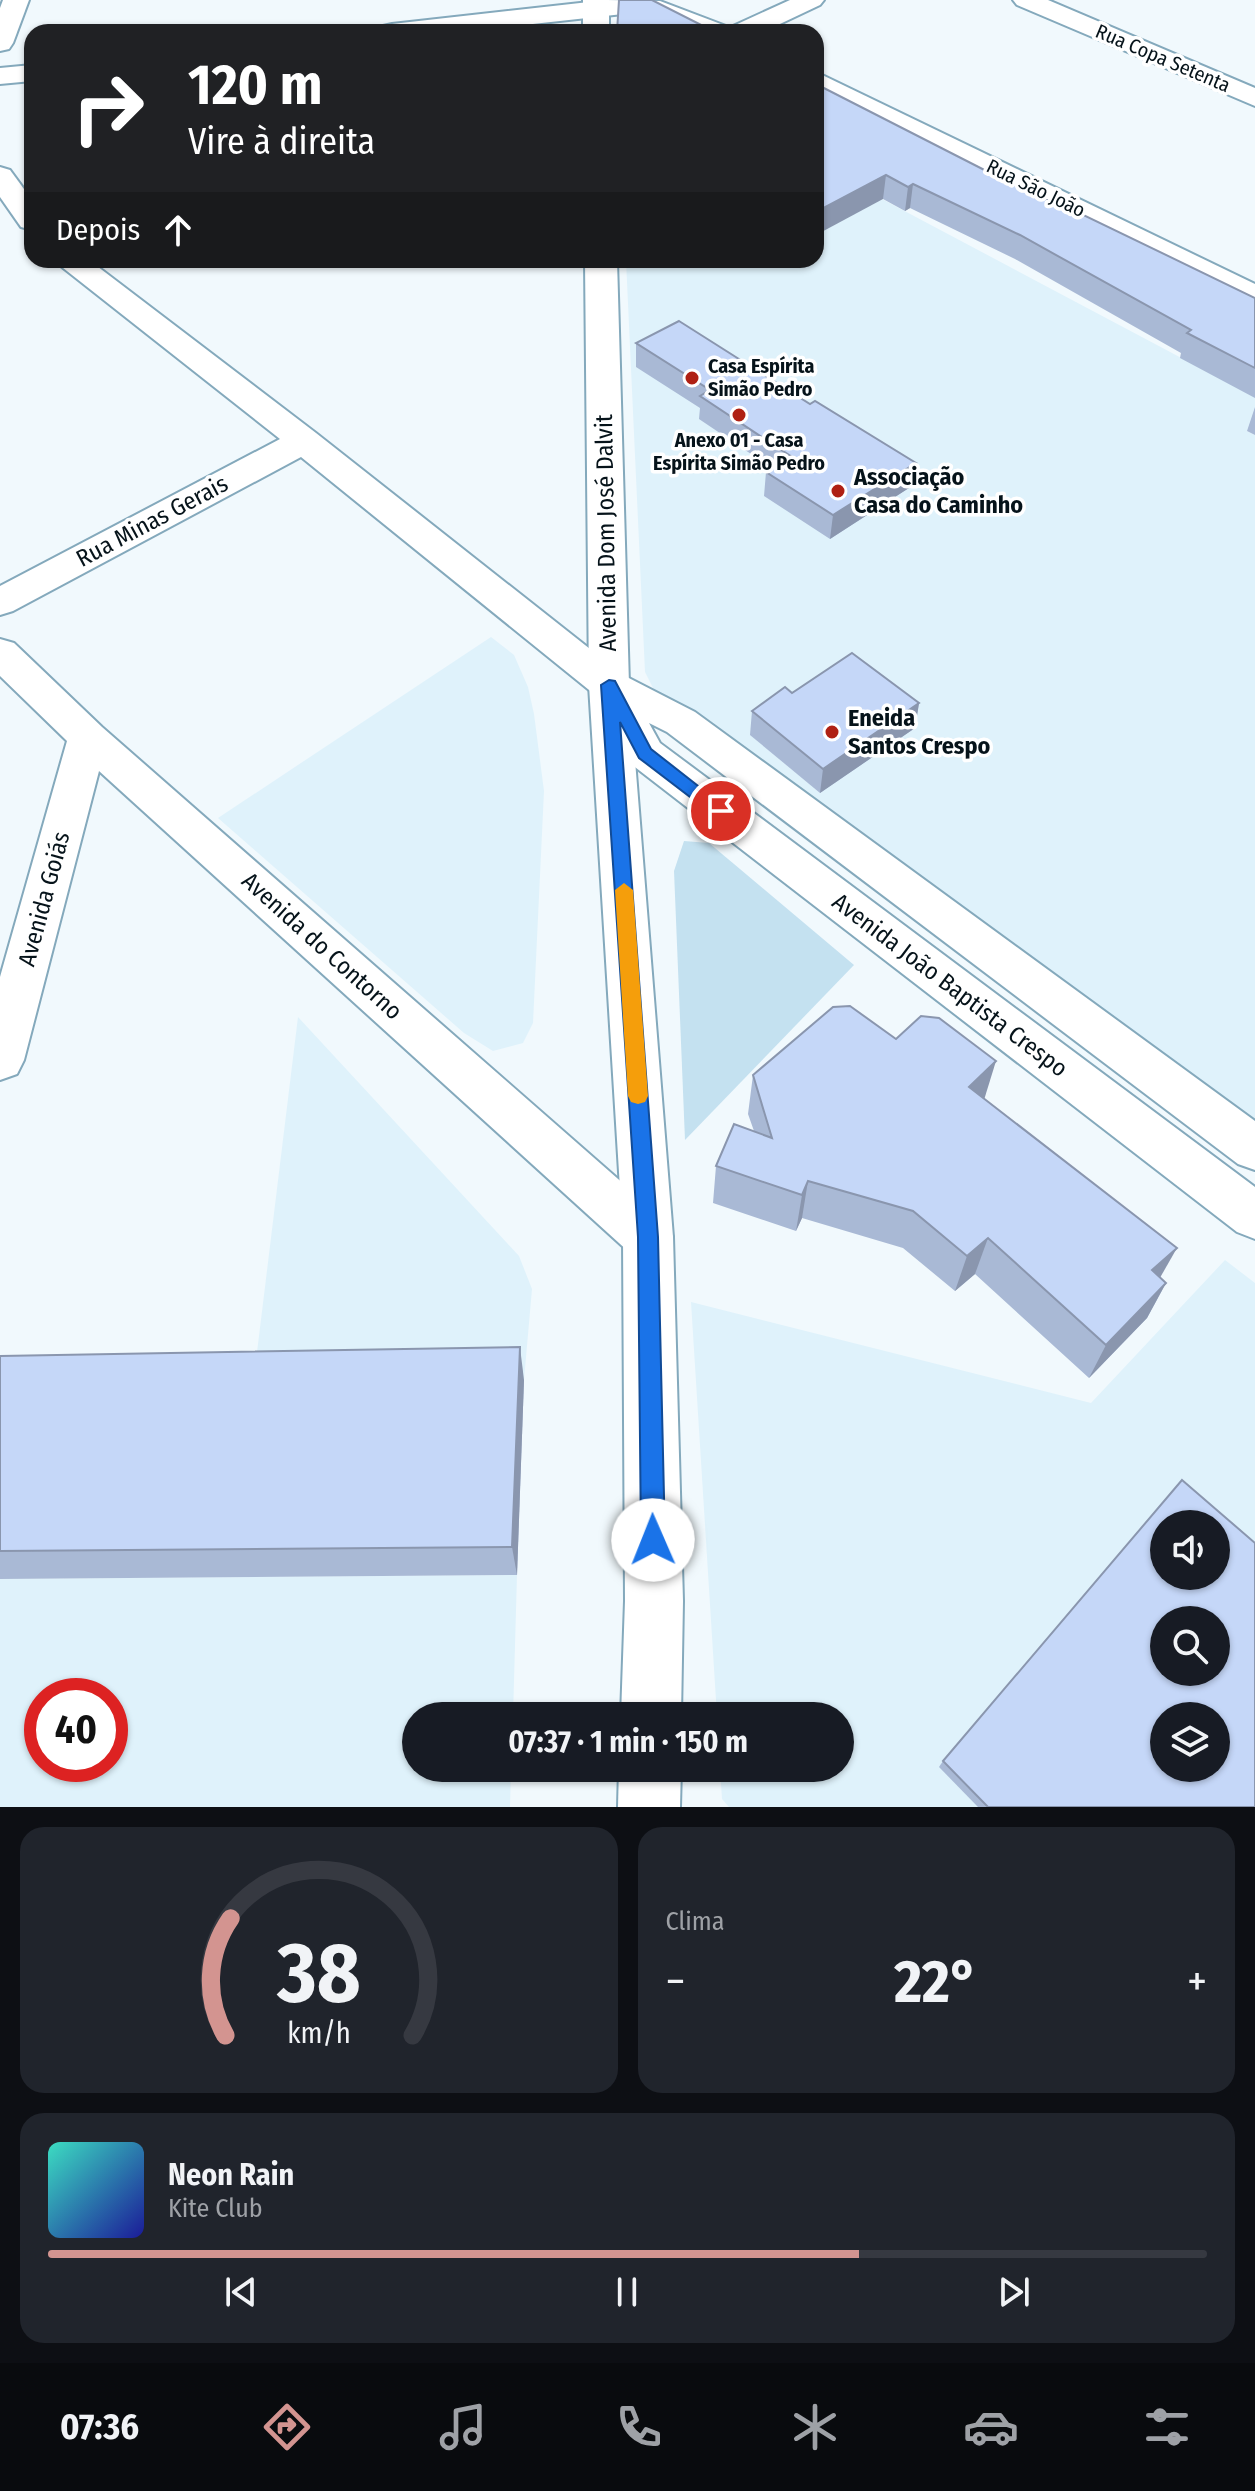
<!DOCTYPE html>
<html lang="pt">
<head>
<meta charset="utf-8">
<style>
  :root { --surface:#171b24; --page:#20242c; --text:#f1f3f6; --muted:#9ea1a6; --line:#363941; --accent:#d39490 }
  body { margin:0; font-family:"Fira Sans Condensed",sans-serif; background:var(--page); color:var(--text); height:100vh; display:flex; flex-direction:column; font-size:30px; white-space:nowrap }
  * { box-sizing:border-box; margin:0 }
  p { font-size:26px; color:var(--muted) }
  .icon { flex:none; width:44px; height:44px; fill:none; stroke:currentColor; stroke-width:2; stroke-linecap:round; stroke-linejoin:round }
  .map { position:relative; height:1807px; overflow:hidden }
  .sheet { display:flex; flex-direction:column; gap:20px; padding:20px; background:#0d0f14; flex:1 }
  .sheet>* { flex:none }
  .top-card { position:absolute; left:24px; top:24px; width:800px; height:244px; border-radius:24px; box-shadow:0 2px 6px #0004; background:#202124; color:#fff; overflow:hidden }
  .buttons { position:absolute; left:1150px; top:1510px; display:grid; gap:16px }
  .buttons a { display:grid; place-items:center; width:80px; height:80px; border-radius:50%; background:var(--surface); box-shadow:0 2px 6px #0004; font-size:40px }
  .speed { position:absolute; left:24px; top:1678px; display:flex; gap:16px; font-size:40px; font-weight:700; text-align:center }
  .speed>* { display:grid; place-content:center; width:104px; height:104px; border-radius:50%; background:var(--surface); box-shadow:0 2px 6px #0004; line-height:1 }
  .speed .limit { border:12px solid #d22; background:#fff; color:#111 }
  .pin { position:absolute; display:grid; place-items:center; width:68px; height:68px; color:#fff; margin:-34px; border:4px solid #fff; border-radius:50%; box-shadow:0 2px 8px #0007 }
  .me { position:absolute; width:88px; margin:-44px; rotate:359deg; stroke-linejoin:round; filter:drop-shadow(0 0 6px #0008) }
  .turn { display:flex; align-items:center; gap:28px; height:168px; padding:0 32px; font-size:36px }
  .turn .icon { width:104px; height:104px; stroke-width:2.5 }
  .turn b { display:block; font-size:56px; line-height:68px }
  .then { display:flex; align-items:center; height:76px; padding:0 32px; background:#0003; gap:16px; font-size:30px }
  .big { font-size:60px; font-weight:700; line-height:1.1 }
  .sheet .widget { flex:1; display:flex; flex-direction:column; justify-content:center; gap:12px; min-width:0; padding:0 28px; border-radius:24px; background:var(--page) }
  .sheet .dial { align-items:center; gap:0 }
  .dial svg { height:208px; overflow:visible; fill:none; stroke:var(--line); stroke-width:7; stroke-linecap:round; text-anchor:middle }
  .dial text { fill:var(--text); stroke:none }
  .song { display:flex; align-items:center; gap:24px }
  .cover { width:96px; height:96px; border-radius:12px; background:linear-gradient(135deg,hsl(170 70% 55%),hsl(240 70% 35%)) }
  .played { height:8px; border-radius:4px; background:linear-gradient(90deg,var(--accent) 70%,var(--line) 70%) }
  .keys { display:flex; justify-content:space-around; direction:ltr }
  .heat { display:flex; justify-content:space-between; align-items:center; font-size:44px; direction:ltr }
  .sheet .tiles { flex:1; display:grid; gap:20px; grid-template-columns:1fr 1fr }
  .widget:last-child { grid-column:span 2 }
  .trip { position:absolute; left:402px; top:1702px; width:452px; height:80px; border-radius:40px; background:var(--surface); box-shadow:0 2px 6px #0004; font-weight:700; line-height:80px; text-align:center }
  .tabs { display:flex; height:128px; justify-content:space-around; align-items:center; background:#090b0e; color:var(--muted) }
  .tabs .icon { width:56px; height:56px }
  .tabs .active { color:var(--accent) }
  .tabs b { font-size:36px; color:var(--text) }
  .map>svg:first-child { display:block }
  .built { fill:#dff2fb; fill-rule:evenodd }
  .green { fill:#c4e1f0 }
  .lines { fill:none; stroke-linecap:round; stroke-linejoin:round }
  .minor-casing { stroke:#84a9bc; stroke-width:4 }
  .tertiary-casing { stroke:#84a9bc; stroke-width:4 }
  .minor { fill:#fff; fill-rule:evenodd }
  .tertiary { fill:#fff; fill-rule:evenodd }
  .wall { fill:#a9b9d5 }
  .shaded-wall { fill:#8a96ae }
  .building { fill:#c5d7f8; stroke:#8a96ae; stroke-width:2; fill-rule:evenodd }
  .route { fill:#1a73e8; stroke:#114b97; stroke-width:2 }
  .slow { fill:#f59e0b }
  .poi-dot { fill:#af2013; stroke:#fff; stroke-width:3 }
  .labels { text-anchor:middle; stroke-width:7; stroke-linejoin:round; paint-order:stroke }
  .far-street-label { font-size:20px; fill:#06131a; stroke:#fff }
  .far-poi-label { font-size:20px; font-weight:bold; fill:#06131a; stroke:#fff; text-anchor:start }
  .poi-label { font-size:24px; font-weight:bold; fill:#06131a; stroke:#fff; text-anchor:start }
  .street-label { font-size:24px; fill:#06131a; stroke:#fff }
</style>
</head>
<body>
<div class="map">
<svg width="1255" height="1807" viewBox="0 0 1255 1807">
  <rect width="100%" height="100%" fill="#f1f9fd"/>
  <!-- built -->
  <g class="built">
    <path d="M 816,164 L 1255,397 L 1255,425 L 1247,431 L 1255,435 L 1255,1129 L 669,705 L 653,688 L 645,672 L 626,260 L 816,260 Z"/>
    <path d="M 491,637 L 514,655 L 528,687 L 534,714 L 544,791 L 533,1023 L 523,1043 L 493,1051 L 464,1033 L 218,818 Z"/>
    <path d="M 298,1017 L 519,1256 L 532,1289 L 524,1380 L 253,1385 Z"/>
    <path d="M 1225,1260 L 1255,1283 L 1255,1807 L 729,1807 L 722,1799 L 720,1768 L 840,1768 L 840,1716 L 717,1716 L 691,1302 L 1091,1403 ZM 1164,1524 L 1216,1524 L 1216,1576 L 1164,1576 ZM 1164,1620 L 1216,1620 L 1216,1672 L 1164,1672 ZM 1164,1716 L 1216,1716 L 1216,1768 L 1164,1768 Z"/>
    <path d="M 517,1575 L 513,1716 L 416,1716 L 416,1768 L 511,1768 L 510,1807 L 0,1807 L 0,1579 ZM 42,1696 L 110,1696 L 110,1764 L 42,1764 Z"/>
  </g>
  <!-- green -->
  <path class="green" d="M 684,841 L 709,843 L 854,965 L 685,1140 L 674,871 Z"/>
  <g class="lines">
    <!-- minor casing -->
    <g class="minor-casing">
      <g id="minor">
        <path d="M 3,0 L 29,0 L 13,43 L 9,49 L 0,51 L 0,8 Z"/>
        <path d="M 607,0 L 660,1 L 726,26 L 730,31 L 733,26 L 790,0 L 824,0 L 820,5 L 763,32 L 694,32 L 654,16 L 632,13 L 462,32 L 379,32 L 383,26 L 392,24 Z"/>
        <path d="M 1013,0 L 1048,0 L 1255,88 L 1255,106 L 1017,5 Z"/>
        <path d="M 32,65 L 32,81 L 0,84 L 0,68 Z"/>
        <path d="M 816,72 L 1255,284 L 1255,306 L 1244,303 L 816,91 Z"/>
        <path d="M 0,167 L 10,170 L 32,200 L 32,230 L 21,227 L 0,197 Z"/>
        <path d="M 53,260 L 89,260 L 316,433 L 623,675 L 695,712 L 1255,1121 L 1255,1170 L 1238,1164 L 667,732 L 649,723 L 660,743 L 1255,1187 L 1255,1239 L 1237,1232 L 631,764 L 594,694 L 301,457 L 13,611 L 0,615 L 0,586 L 280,439 Z"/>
        <path d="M 0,639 L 14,643 L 102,727 L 666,1221 L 673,1237 L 666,1253 L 648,1260 L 630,1253 L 99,771 L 24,1060 L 17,1074 L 0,1080 L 0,977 L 67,741 L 0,676 Z"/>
      </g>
    </g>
    <!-- tertiary casing -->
    <g class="tertiary-casing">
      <g id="tertiary">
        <rect x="583" y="0" width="26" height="32"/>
        <path d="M 585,260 L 617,260 L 629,685 L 673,1237 L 683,1601 L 681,1716 L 621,1716 L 625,1601 L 623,1237 L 589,685 Z"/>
        <path d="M 619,1768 L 681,1768 L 680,1807 L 618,1807 Z"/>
      </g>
    </g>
    <!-- minor -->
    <use href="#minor" class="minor"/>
    <!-- tertiary -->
    <use href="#tertiary" class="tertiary"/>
  </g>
  <!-- wall -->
  <g class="wall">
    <path d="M 816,84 L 1004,180 L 1255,298 L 1255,398 L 1180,358 L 1181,353 L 1015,259 L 910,208 L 905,211 L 883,199 Z"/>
    <path d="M 636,343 L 912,486 L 830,539 L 764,496 L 766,472 L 772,468 L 699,419 L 700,408 L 636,367 Z"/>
    <path d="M 1255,407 L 1255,435 L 1247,431 Z"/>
    <path d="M 792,693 L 919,703 L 915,728 L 820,793 L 750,735 L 752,711 Z"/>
    <path d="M 896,1039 L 984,1098 L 1166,1283 L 1147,1318 L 1089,1378 L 975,1274 L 955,1291 L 903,1248 L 802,1218 L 796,1231 L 713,1203 L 716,1166 L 754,1131 L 748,1114 L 753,1075 Z"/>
    <path d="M 0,1356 L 524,1380 L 517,1575 L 0,1579 Z"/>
    <path d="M 943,1761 L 1255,1807 L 978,1807 L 939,1767 Z"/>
  </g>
  <!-- shaded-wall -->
  <g class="shaded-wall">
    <path d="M 886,175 L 883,199 L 816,235 L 816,212 Z"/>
    <path d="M 913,184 L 910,208 L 905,211 L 908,187 Z"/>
    <path d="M 916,463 L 912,486 L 830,539 L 833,515 Z"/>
    <path d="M 919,703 L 915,728 L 820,793 L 823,769 Z"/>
    <path d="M 996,1061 L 984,1100 L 969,1087 Z"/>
    <path d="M 808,1181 L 802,1218 L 796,1231 L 802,1195 Z"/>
    <path d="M 988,1238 L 975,1274 L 955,1291 L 967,1256 Z"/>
    <path d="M 1177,1248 L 1157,1283 L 1152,1270 Z"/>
    <path d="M 1166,1283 L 1147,1318 L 1089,1378 L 1106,1345 Z"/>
    <path d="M 520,1347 L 524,1380 L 517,1575 L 512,1547 Z"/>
  </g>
  <!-- building -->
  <g class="building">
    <path d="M 619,0 L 652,0 L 715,32 L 617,32 Z"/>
    <path d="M 816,84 L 1004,180 L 1064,208 L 1067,207 L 1255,298 L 1255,368 L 1187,333 L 1191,330 L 1020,235 L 913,184 L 908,187 L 886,175 L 816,212 Z"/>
    <path d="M 679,321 L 810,404 L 815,401 L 916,463 L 833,515 L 766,472 L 792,457 L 700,396 L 710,390 L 636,343 Z"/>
    <path d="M 852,653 L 919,703 L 823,769 L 752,711 L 785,687 L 792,693 Z"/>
    <path d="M 850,1006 L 896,1039 L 921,1016 L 939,1018 L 996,1061 L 969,1087 L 1177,1248 L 1152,1270 L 1166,1283 L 1106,1345 L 988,1238 L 967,1256 L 913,1211 L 808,1181 L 802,1195 L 716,1166 L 734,1124 L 772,1138 L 753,1075 L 833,1007 Z"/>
    <path d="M 520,1347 L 512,1547 L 0,1551 L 0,1356 Z"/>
    <path d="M 1182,1480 L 1255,1543 L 1255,1807 L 988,1807 L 943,1761 ZM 1164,1524 L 1216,1524 L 1216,1576 L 1164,1576 ZM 1164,1620 L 1216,1620 L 1216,1672 L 1164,1672 ZM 1164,1716 L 1216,1716 L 1216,1768 L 1164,1768 Z"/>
  </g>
  <!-- route -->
  <path class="route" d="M 609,680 L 615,681 L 651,749 L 730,811 L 721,818 L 715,816 L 639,758 L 620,722 L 658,1237 L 665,1540 L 662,1548 L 653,1552 L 645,1548 L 641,1540 L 638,1237 L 601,685 Z"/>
  <!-- slow -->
  <path class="slow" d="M 624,883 L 633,890 L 648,1096 L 645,1102 L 638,1104 L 631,1102 L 628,1096 L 615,890 Z"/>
  <!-- markers -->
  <g class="poi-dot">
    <circle cx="692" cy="378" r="8"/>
    <circle cx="739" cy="415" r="8"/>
    <circle cx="838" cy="491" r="8"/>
    <circle cx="832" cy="732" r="8"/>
  </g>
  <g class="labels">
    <!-- far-street labels -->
    <g class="far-street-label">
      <text transform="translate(1163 58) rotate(23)" y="7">Rua Copa Setenta</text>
      <text transform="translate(1036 188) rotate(26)" y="7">Rua São João</text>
    </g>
    <!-- far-poi labels -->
    <g class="far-poi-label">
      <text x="708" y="373">Casa Espírita<tspan x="708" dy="23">Simão Pedro</tspan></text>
      <text x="739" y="447" text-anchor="middle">Anexo 01 - Casa<tspan x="739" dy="23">Espírita Simão Pedro</tspan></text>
    </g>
    <!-- poi labels -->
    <g class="poi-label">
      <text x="854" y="485">Associação<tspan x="854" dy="28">Casa do Caminho</tspan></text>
      <text x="848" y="726">Eneida<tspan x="848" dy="28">Santos Crespo</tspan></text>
    </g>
    <!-- street labels -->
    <g class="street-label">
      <text transform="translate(152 521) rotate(-28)" y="8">Rua Minas Gerais</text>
      <text transform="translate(606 533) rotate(-91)" y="8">Avenida Dom José Dalvit</text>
      <text transform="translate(44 899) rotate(-75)" y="8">Avenida Goiás</text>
      <text transform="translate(322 946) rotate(42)" y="8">Avenida do Contorno</text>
      <text transform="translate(950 985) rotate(37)" y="8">Avenida João Baptista Crespo</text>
    </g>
  </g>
</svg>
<div class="buttons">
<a><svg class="icon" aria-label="sound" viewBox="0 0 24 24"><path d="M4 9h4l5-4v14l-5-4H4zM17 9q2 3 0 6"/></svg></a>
<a><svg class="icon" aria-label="search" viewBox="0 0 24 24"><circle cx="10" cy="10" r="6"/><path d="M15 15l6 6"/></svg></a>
<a><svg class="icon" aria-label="layers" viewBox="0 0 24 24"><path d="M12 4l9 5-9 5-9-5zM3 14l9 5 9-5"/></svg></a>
</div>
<div class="speed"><div class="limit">40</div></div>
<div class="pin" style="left:721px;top:811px;background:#d93025"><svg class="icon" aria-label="arrive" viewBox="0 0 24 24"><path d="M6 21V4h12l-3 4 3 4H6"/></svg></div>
<svg class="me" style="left:653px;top:1540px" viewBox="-20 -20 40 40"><circle r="19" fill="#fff"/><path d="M0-13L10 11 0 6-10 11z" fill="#1a73e8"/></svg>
<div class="trip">07:37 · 1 min · 150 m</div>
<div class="top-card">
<div class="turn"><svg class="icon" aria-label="right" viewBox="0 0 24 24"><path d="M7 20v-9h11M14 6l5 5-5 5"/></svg><div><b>120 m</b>Vire à direita</div></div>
<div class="then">Depois<svg class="icon" aria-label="ahead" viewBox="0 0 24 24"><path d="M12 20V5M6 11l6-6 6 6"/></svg></div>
</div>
</div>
<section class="sheet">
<div class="tiles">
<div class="widget dial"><svg viewBox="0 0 100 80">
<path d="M14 69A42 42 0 1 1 86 69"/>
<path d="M14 69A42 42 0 0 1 16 24" stroke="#d39490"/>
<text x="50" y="56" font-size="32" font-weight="700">38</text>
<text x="50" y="72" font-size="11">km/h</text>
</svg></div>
<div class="widget"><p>Clima</p>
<div class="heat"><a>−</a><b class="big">22°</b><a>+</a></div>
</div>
<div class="widget">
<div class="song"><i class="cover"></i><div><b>Neon Rain</b><p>Kite Club</p></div></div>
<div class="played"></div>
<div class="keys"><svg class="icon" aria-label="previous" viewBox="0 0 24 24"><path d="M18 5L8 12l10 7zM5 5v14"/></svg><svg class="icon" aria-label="pause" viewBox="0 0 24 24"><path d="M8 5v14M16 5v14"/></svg><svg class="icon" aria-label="next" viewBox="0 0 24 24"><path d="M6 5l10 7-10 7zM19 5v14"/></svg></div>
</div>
</div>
</section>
<nav class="tabs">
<b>07:36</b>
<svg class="icon active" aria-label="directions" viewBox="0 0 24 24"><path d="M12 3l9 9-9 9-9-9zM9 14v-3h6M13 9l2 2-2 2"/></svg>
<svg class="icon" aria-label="music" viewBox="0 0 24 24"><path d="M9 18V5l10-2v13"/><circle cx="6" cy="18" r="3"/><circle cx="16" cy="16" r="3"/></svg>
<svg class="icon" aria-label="phone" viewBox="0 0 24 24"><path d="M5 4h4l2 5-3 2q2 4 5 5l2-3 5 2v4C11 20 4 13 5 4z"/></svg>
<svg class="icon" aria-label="climate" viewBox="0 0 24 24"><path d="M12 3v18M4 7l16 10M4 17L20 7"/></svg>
<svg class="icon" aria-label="car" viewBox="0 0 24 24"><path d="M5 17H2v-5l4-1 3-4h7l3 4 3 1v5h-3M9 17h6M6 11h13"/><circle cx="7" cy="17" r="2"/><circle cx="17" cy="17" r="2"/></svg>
<svg class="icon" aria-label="filters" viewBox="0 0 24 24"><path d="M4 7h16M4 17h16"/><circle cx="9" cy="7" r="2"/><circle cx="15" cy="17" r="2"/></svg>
</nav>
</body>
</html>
